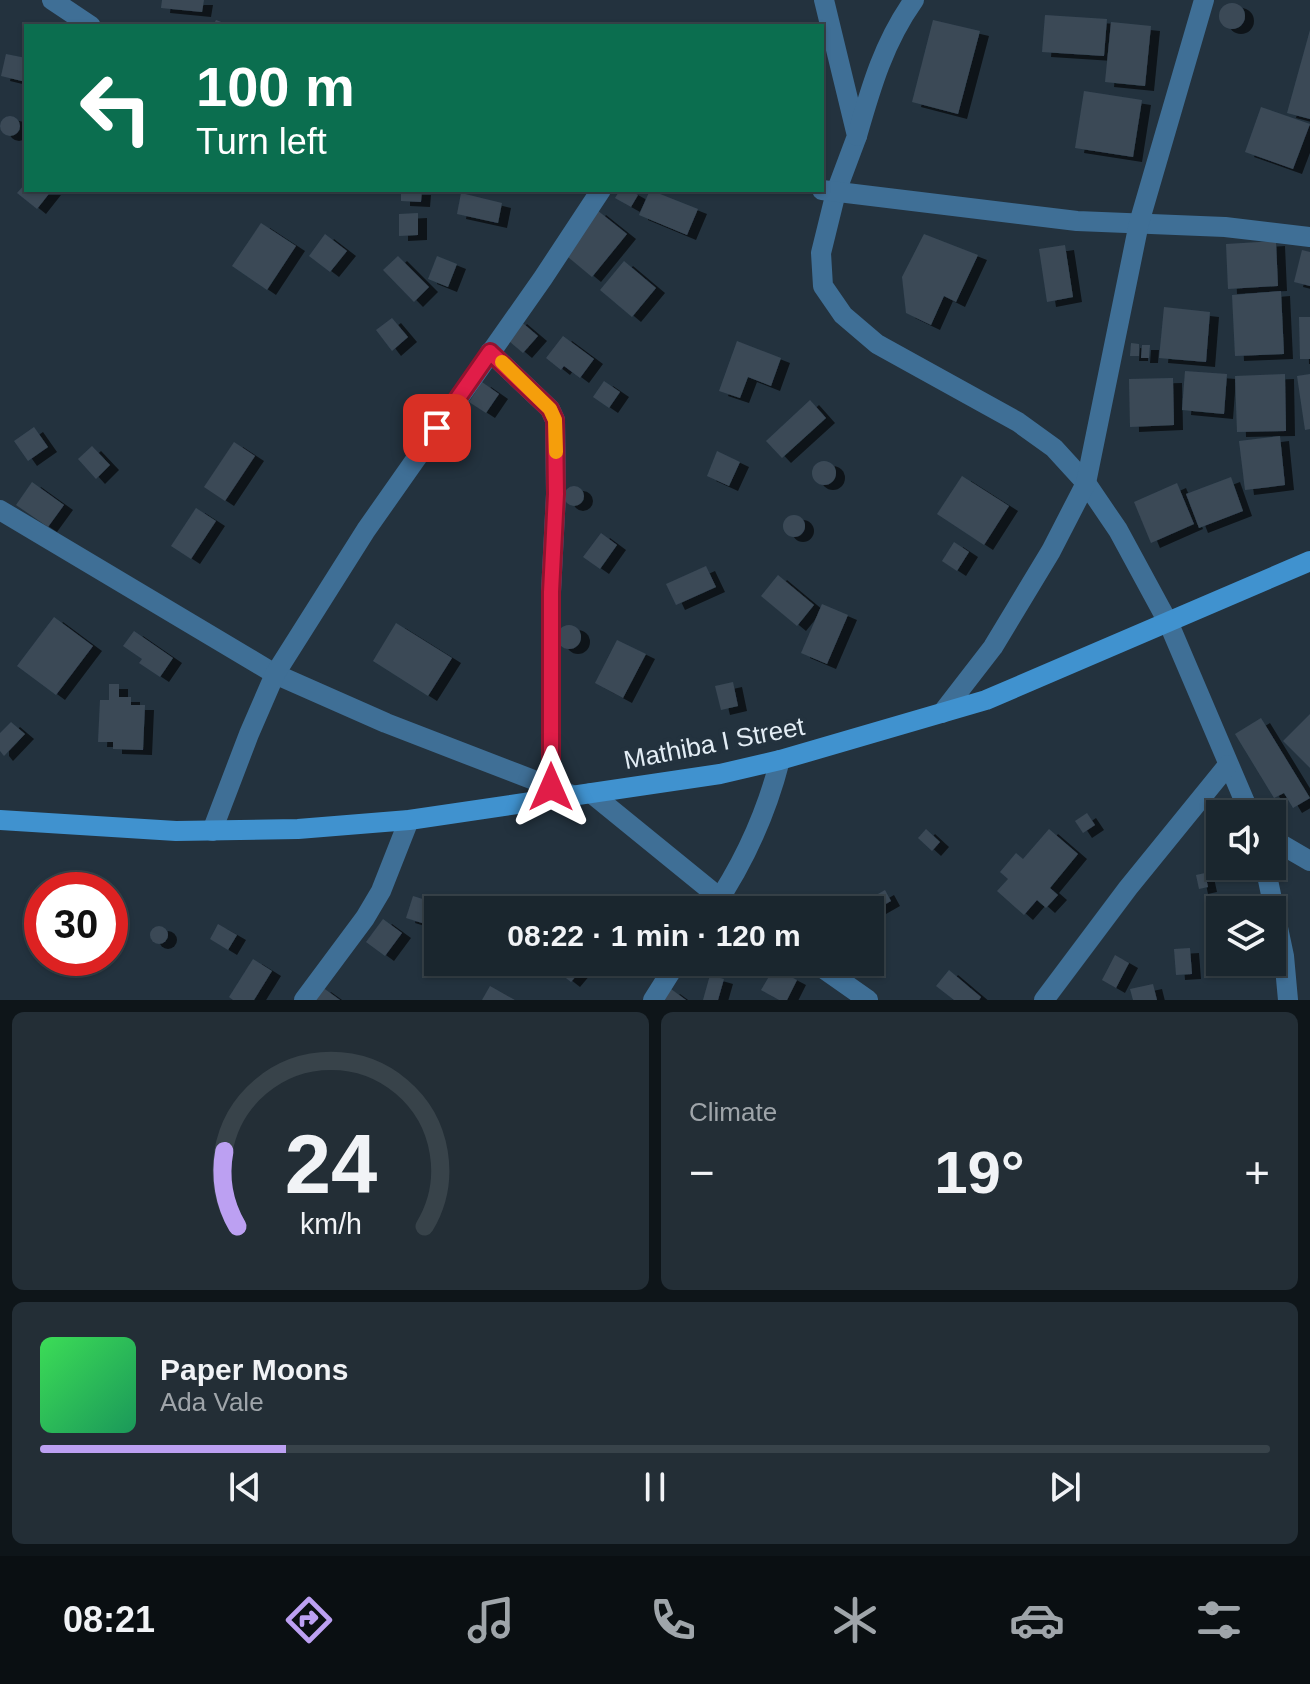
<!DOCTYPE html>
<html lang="en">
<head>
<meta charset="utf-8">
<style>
  :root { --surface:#1a262e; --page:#232e36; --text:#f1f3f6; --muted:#9fa5aa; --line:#38434a; --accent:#bca0f2 }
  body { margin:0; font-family:Arial,sans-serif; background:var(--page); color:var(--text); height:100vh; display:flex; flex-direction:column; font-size:30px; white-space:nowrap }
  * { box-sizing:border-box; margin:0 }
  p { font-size:26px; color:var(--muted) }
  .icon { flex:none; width:44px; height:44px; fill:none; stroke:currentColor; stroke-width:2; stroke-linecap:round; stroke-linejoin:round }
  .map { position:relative; height:1000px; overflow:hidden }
  .details { display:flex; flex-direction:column; gap:12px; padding:12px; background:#0e1519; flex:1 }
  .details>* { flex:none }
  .hud { position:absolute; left:24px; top:24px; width:800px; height:168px; border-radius:0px; box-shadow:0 2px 6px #0004,0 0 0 2px var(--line); background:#0b6e4f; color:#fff; overflow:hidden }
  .controls { position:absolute; left:1206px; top:800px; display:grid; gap:16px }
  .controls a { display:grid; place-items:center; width:80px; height:80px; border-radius:0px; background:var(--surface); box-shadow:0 2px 6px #0004,0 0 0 2px var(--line); font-size:40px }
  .speed { position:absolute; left:24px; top:872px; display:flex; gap:16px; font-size:40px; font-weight:700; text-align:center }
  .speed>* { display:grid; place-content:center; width:104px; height:104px; border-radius:50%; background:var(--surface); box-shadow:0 2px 6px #0004,0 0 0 2px var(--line); line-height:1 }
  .speed .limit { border:12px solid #d22; background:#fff; color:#111 }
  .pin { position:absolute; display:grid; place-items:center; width:68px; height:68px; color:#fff; margin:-34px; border-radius:16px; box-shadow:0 4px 12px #0006 }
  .me { position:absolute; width:88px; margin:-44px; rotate:0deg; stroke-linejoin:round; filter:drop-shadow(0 0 6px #0008) }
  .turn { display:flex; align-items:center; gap:28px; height:168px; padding:0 40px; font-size:36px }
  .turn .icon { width:104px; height:104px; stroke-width:2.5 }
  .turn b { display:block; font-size:56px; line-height:68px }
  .big { font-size:60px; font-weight:600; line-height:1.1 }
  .details .tile { flex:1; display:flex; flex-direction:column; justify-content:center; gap:12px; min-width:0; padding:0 28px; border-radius:12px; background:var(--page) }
  .details .dial { align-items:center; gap:0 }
  .dial svg { height:208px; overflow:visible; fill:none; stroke:var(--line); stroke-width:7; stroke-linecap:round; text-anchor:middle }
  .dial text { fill:var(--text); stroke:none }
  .song { display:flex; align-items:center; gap:24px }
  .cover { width:96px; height:96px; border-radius:12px; background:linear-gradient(135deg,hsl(130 70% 55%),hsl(150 70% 35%)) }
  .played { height:8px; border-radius:4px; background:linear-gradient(90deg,var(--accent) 20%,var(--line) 20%) }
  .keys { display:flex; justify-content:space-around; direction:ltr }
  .heat { display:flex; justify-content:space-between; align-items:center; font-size:44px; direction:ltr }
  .details .tiles { flex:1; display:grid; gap:12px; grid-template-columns:1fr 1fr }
  .tile:last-child { grid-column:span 2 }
  .trip { position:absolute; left:424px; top:896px; width:460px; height:80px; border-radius:0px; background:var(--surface); box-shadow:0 2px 6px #0004,0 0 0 2px var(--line); font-weight:600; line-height:80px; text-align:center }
  .menu { display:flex; height:128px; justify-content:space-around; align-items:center; background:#0a0f12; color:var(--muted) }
  .menu .icon { width:56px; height:56px }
  .menu .current { color:var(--accent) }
  .menu b { font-size:36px; color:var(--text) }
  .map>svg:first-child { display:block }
  .building { fill:#3a4957; filter:url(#shadow) }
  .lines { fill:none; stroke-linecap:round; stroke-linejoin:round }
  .street { stroke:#3f6f96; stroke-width:20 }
  .secondary { stroke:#4092cf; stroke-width:20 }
  .route-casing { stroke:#92132f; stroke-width:20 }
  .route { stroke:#e11d48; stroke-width:14 }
  .slow { stroke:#f59e0b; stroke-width:14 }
  .labels { text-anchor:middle; stroke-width:8; stroke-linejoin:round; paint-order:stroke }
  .street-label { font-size:26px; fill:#e3edf5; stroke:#23323e }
</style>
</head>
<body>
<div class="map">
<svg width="1310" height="1000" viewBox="0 0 1310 1000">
  <defs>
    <filter id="shadow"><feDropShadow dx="9" dy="5" stdDeviation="0" flood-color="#0009"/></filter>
  </defs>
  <rect width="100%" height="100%" fill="#23323e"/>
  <!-- building -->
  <g class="building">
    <path d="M 162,0 L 204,0 L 202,12 L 161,8 Z"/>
    <circle cx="1232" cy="16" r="13"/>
    <path d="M 1045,15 L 1107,19 L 1104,56 L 1042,52 Z"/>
    <path d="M 216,20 L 232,26 L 213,26 Z"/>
    <path d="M 933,20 L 980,31 L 958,114 L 912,102 Z"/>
    <path d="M 1111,22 L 1151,26 L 1145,86 L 1105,82 Z"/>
    <path d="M 1310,30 L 1310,119 L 1287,113 Z"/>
    <path d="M 6,54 L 26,58 L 26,82 L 1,76 Z"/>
    <path d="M 1084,91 L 1142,100 L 1133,157 L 1075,148 Z"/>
    <path d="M 1261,107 L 1310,124 L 1293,169 L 1245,152 Z"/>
    <circle cx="10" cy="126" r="10"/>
    <path d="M 26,183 L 26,190 L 52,190 L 37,209 L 17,193 Z"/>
    <path d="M 401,190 L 422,190 L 421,202 L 401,201 Z"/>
    <path d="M 620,190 L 629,190 L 638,195 L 631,207 L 615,198 Z"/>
    <path d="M 650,190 L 698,209 L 687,235 L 639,215 Z"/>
    <path d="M 461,193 L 502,203 L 498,223 L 457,214 Z"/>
    <path d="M 597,210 L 627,234 L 592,277 L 562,252 Z"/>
    <path d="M 418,213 L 418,235 L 399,236 L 399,214 Z"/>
    <path d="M 261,223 L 296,246 L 267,290 L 232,266 Z"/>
    <path d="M 325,234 L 347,251 L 330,272 L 309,256 Z"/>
    <path d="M 924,234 L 978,255 L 956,302 L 944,296 L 931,325 L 906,313 L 902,277 Z"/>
    <path d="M 1276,241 L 1278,286 L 1228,289 L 1226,244 Z"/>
    <path d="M 1065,245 L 1073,297 L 1047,302 L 1039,249 Z"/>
    <path d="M 1302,250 L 1310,252 L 1310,286 L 1294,282 Z"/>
    <path d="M 398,256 L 429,287 L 414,302 L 383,270 Z"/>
    <path d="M 437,256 L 457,264 L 448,287 L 428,279 Z"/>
    <path d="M 624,261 L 656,288 L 632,317 L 600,290 Z"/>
    <path d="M 1281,291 L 1284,354 L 1235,356 L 1232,295 Z"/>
    <path d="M 1164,307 L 1210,312 L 1206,362 L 1159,358 Z"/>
    <path d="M 1299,317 L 1310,317 L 1310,359 L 1300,359 Z"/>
    <path d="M 392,318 L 408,337 L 392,351 L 376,330 Z"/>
    <path d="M 518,319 L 538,336 L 523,353 L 503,336 Z"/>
    <path d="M 563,336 L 594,359 L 580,378 L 564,366 L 561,370 L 546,358 Z"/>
    <path d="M 737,341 L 781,358 L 771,386 L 748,377 L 740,398 L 719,391 Z"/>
    <path d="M 1131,343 L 1139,344 L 1139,356 L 1130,356 Z"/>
    <path d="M 1142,345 L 1150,345 L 1149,358 L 1141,358 Z"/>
    <path d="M 1185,371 L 1227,374 L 1224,414 L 1182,410 Z"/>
    <path d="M 1285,374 L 1286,431 L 1237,432 L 1235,376 Z"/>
    <path d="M 1310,374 L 1310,429 L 1305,430 L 1297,376 Z"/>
    <path d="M 1173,378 L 1174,425 L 1130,427 L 1129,379 Z"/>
    <path d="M 604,381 L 620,392 L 609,408 L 593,397 Z"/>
    <path d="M 482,382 L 499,394 L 486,413 L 469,402 Z"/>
    <path d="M 810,400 L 826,418 L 782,458 L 766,441 Z"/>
    <path d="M 34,427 L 48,447 L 28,461 L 14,441 Z"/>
    <path d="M 1280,436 L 1285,485 L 1245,490 L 1239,441 Z"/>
    <path d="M 234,442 L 255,456 L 225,501 L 204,487 Z"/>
    <path d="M 92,446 L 110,465 L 96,479 L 78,459 Z"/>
    <path d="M 717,451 L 740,462 L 729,486 L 707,476 Z"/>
    <circle cx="824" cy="473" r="12"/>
    <path d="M 962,476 L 1009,506 L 984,545 L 937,514 Z"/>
    <path d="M 1231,477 L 1243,511 L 1199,528 L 1186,494 Z"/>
    <path d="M 32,482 L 64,505 L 48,527 L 16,505 Z"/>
    <path d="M 1177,483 L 1194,524 L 1151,543 L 1134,502 Z"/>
    <circle cx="574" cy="496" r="10"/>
    <path d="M 196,508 L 216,521 L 191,559 L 171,546 Z"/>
    <circle cx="794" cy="526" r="11"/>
    <path d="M 601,533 L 617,545 L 600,569 L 583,557 Z"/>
    <path d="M 954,542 L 969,552 L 957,571 L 942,561 Z"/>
    <path d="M 706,566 L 716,587 L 676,605 L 666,584 Z"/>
    <path d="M 778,575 L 814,605 L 797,626 L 761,596 Z"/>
    <path d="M 822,604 L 848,615 L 827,664 L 801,653 Z"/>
    <path d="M 54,617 L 93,646 L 56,695 L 17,666 Z"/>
    <path d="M 396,623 L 452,658 L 428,696 L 373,661 Z"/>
    <circle cx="569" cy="637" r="12"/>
    <path d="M 134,631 L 173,658 L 160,677 L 139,663 L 142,659 L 123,646 Z"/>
    <path d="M 617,640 L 646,654 L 623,698 L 595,683 Z"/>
    <path d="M 733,682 L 738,706 L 721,710 L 715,686 Z"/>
    <path d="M 109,684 L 119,684 L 119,697 L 131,697 L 131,705 L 145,705 L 143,750 L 113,749 L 113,742 L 98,742 L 100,700 L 109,700 Z"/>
    <path d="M 1310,714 L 1310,768 L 1283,741 Z"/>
    <path d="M 1261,718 L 1310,798 L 1293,808 L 1284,793 L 1274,798 L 1235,734 Z"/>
    <path d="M 11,722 L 25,734 L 4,756 L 0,751 L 0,733 Z"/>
    <path d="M 1087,813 L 1095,825 L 1083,833 L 1075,821 Z"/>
    <path d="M 926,829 L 940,842 L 932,851 L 918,838 Z"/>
    <path d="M 1049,829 L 1078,854 L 1050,888 L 1058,895 L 1046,908 L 1037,900 L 1024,915 L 997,891 L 1008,879 L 1000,872 L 1016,853 L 1023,859 Z"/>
    <path d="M 1205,873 L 1208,887 L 1199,889 L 1196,875 Z"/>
    <path d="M 885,890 L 891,901 L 870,913 L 870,910 L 859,910 L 857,906 Z"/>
    <path d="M 413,896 L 455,909 L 455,910 L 438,910 L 438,928 L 406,918 Z"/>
    <path d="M 42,917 L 42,940 L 31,942 L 27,920 Z"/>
    <path d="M 383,919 L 402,933 L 385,956 L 366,942 Z"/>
    <path d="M 110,923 L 119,927 L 110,947 Z"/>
    <path d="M 218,924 L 237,935 L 228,950 L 210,939 Z"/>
    <circle cx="159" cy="935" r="9"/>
    <path d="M 1190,948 L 1192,974 L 1176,975 L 1174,949 Z"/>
    <path d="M 1115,955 L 1129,963 L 1116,988 L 1102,980 Z"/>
    <path d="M 253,959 L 272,971 L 254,1000 L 233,1000 L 229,997 Z"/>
    <path d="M 564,962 L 574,962 L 582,969 L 571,982 L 557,971 Z"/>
    <path d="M 774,968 L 797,980 L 787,1000 L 779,1000 L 761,990 Z"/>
    <path d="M 949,970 L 981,997 L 979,1000 L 954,1000 L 936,986 Z"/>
    <path d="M 710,975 L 724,979 L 718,1000 L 703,1000 Z"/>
    <path d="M 1153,984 L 1157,1000 L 1133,1000 L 1130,989 Z"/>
    <path d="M 490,986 L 515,1000 L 482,1000 Z"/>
    <path d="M 322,987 L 340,1000 L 312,1000 Z"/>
    <path d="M 671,989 L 686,1000 L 663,1000 Z"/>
  </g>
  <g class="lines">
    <!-- street -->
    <g class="street">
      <path d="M 52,0 L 91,26"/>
      <path d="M 824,0 L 857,136 L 836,192 L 821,253 L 823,286 L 843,315 L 877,344 L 1018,422 L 1054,448 L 1086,483 L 1118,530 L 1169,624 L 1250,814"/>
      <path d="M 857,136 C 871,87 884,42 914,0"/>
      <path d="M 822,190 L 1077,221 L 1225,227 L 1310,237"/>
      <path d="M 490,352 L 550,409 L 555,420 L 556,494 L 551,592 L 551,787"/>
      <path d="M 0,510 L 275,674 L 386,723 L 575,796"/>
      <path d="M 942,713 L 993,647 L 1051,551 L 1086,483 L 1139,223 L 1204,0"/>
      <path d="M 591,793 L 720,898 L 739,910"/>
      <path d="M 212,831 L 249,734 L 275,674 L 366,530 L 543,278 L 601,190"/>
      <path d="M 1272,839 L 1310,861"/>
      <path d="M 1265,866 L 1284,956 L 1288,1000"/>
      <path d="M 712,910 C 744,863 766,815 780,760"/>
      <path d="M 814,962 L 868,1000"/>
      <path d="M 304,1000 L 365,918 L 381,891 L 409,820"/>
      <path d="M 653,1000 L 677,962"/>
      <path d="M 1044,1000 L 1128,888 L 1228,765"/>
    </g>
    <!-- secondary -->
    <path class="secondary" d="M 0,820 L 176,831 L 298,829 L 409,820 L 720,774 L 780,760 L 986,700 L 1310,561"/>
  </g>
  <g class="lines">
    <!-- route casing -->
    <g class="route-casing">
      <path id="route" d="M 437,428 L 490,352 L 550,409 L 555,420 L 556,494 L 551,592 L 551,787"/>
    </g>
    <!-- route -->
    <use href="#route" class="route"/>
    <!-- slow -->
    <path class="slow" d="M 502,362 L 550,409 L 555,420 L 556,452"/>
  </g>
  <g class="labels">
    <!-- street labels -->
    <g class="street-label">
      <text transform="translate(714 743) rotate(-11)" y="9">Mathiba I Street</text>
    </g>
  </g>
</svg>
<div class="controls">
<a><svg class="icon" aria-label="sound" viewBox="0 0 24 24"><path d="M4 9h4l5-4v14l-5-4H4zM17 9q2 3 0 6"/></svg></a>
<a><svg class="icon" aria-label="layers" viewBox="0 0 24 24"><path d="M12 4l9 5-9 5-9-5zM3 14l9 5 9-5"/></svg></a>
</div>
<div class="speed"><div class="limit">30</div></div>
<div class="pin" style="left:437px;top:428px;background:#d93025"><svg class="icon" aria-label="arrive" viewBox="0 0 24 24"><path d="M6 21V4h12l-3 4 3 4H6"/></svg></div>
<svg class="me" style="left:551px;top:787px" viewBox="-20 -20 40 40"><path d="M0-17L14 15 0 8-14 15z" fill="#e11d48" stroke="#fff" stroke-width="4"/></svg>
<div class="trip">08:22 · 1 min · 120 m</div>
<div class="hud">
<div class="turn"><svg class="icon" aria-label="left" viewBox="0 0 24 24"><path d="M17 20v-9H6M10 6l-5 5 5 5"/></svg><div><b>100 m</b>Turn left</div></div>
</div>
</div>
<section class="details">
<div class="tiles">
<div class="tile dial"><svg viewBox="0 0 100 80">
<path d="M14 69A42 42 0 1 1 86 69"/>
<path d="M14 69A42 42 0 0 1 9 40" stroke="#bca0f2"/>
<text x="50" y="56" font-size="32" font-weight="700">24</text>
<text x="50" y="72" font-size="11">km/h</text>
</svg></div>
<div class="tile"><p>Climate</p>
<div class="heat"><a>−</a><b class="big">19°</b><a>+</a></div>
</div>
<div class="tile">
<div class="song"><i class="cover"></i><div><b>Paper Moons</b><p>Ada Vale</p></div></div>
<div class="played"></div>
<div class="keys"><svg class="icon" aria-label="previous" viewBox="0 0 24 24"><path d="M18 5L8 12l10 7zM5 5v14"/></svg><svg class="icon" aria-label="pause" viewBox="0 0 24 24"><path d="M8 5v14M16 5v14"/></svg><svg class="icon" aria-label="next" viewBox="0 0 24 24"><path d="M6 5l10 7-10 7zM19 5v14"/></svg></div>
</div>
</div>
</section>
<nav class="menu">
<b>08:21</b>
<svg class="icon current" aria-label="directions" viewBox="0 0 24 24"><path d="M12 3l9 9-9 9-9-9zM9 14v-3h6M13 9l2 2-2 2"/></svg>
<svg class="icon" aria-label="music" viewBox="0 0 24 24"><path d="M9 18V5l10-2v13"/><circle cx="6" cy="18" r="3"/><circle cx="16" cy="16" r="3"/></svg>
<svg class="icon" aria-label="phone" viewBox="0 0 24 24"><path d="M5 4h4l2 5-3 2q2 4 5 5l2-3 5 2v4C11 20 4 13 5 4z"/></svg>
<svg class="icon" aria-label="climate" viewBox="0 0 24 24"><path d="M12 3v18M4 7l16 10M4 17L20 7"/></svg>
<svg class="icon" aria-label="car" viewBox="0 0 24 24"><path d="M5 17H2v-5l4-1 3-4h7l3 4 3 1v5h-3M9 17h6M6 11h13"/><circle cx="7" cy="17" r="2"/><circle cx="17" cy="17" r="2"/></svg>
<svg class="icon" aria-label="filters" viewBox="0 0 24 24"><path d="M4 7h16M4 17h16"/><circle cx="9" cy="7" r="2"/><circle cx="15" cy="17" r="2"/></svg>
</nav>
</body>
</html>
